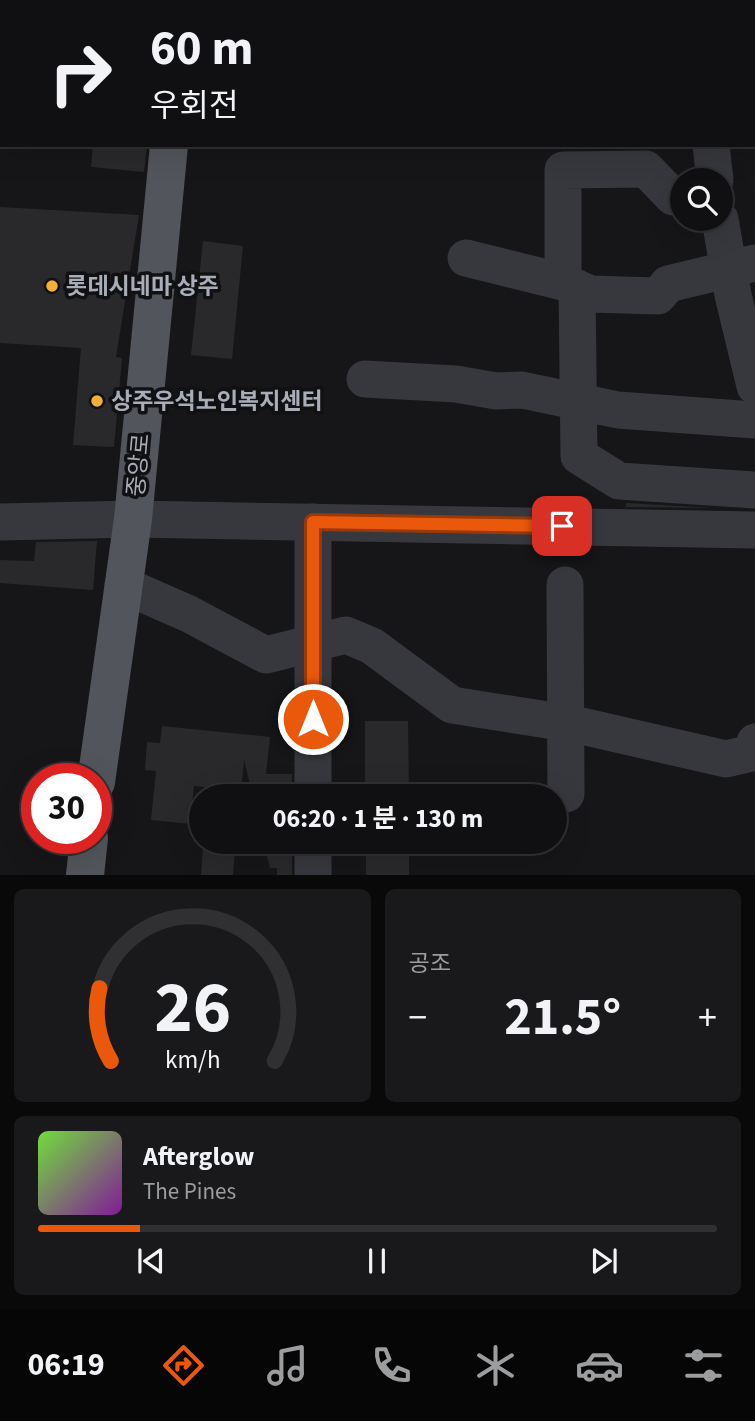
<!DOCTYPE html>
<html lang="ko">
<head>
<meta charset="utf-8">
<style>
  :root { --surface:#101012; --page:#19191b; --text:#f1f3f6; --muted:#9c9d9f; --line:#303032; --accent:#ea580c }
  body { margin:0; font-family:"Source Sans 3","Noto Sans KR",sans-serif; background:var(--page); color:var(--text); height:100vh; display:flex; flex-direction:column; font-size:26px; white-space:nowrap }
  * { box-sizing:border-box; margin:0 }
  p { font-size:23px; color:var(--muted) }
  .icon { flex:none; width:38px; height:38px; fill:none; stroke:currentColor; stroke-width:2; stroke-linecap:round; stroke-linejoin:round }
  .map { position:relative; height:875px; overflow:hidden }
  .drawer { display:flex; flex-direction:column; gap:14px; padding:14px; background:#09090a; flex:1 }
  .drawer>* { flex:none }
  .hud { position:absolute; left:0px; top:0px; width:756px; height:147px; box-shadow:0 7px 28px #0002,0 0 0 2px var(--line); background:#101012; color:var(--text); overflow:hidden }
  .fabs { position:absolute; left:670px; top:168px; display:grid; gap:14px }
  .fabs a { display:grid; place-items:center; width:63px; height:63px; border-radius:50%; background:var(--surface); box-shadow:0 7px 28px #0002,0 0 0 2px var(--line); font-size:35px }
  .speed { position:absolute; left:21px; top:763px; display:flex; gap:14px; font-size:35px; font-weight:700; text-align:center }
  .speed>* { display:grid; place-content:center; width:91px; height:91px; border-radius:50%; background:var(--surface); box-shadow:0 7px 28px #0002,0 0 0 2px var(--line); line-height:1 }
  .speed .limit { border:10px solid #d22; background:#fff; color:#111 }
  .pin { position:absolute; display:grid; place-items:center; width:60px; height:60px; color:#fff; margin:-30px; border-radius:14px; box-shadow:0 4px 10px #0006 }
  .me { position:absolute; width:77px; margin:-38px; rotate:0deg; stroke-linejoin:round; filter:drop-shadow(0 0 5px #0008) }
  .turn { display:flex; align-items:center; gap:24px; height:147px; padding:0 35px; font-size:32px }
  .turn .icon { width:91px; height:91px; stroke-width:2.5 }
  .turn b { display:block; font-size:49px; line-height:60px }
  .big { font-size:52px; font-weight:700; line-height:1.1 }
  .drawer .widget { flex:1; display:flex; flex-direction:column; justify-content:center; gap:10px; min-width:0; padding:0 24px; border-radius:10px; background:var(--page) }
  .drawer .dial { align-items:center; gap:0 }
  .dial svg { height:182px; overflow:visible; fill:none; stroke:var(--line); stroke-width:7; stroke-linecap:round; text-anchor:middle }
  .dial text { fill:var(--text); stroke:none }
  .song { display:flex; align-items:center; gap:21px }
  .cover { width:84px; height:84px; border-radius:10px; background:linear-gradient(135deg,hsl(100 70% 55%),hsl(290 70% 35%)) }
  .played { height:7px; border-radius:4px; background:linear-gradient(90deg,var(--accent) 15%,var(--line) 15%) }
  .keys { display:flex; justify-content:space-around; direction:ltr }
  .heat { display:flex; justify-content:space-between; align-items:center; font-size:38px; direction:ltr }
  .drawer .tiles { flex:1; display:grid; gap:14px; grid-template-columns:1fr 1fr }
  .widget:last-child { grid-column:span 2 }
  .trip { position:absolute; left:189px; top:784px; width:378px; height:70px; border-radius:35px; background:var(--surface); box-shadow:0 7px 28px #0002,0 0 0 2px var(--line); font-weight:700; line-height:70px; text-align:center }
  .menu { display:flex; height:112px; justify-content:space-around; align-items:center; background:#060607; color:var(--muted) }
  .menu .icon { width:49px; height:49px }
  .menu .active { color:var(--accent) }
  .menu b { font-size:32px; color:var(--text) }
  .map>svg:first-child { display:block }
  .building { fill:#29292c }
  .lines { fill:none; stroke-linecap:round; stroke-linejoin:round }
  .minor { stroke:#37383d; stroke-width:37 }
  .major { stroke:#53555c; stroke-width:38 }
  .route-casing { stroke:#983908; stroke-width:18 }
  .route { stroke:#ea580c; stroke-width:12 }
  .poi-dot { fill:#f2b134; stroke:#111113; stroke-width:2.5 }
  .labels { text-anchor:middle; stroke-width:7; stroke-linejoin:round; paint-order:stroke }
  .poi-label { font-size:23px; font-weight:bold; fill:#a8adb8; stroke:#111113; text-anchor:start }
  .street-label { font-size:23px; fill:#a8adb8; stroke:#111113 }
</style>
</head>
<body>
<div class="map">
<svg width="755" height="875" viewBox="0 0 755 875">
  <rect width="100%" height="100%" fill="#161618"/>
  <!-- building -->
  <g class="building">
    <path d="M 93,145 L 147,145 L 144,172 L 91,167 Z"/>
    <path d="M 0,207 L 139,215 L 116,357 L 122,358 L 114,447 L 73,445 L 81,348 L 0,343 Z"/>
    <path d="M 203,241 L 243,246 L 232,359 L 191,355 Z"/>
    <path d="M 626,503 L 713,508 L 626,507 Z"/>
    <path d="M 97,541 L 93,590 L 0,583 L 0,560 L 34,561 L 36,542 Z"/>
    <path d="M 365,721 L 408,721 L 409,796 L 365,796 Z"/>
    <path d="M 162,726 L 270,737 L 266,774 L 292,774 L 292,796 L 264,793 L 264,796 L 253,796 L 244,760 L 241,791 L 194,786 L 190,824 L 151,820 L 156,771 L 145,770 L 147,742 L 160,743 Z"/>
    <path d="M 267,842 L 292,842 L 292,875 L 277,875 L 277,868 L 270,868 L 266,852 Z"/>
    <rect x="366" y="842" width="43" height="33"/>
    <path d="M 203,848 L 235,851 L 233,875 L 201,875 Z"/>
  </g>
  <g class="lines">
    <!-- minor -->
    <g class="minor">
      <path d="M 724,2 L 724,0"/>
      <path d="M 0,70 L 2,70"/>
      <path d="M 754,83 L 755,83"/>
      <path d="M 711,145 L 715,180"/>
      <path d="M 720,219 L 733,295 L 755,386"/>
      <path d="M 466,258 L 563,282 L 590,294 L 658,296 L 668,284 L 755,263"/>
      <path d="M 563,282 L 563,170 L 646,169 L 673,197 L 682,197"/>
      <path d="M 577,288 L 579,456 L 619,481 L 755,490"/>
      <path d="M 365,379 L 456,384 L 496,391 L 522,390 L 618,410 L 755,420"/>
      <path d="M 0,522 L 133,519 L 755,530"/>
      <path d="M 123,585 L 189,614 L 266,655 L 346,635 L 372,646 L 452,705 L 573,724 L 726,759 L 752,753 L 755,742"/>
      <path d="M 565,585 L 566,794"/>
      <path d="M 313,796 L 313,522"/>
      <path d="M 313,875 L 313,842"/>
    </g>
    <!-- major -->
    <g class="major">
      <path d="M 184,2 L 184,0"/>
      <path d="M 96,782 L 133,519 L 169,145"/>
      <path d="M 85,875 L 89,838"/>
    </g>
  </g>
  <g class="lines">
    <!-- route casing -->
    <g class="route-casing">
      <path id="route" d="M 313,719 L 313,522 L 562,526"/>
    </g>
    <!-- route -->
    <use href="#route" class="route"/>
  </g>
  <!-- markers -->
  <g class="poi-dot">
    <circle cx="52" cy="286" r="7"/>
    <circle cx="97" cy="401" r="7"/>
  </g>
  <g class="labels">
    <!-- poi labels -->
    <g class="poi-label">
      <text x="66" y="294">롯데시네마 상주</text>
      <text x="111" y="409">상주우석노인복지센터</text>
    </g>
    <!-- street labels -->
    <g class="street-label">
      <text transform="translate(138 465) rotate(-85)" y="8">중앙로</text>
    </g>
  </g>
</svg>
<div class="fabs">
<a><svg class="icon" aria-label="search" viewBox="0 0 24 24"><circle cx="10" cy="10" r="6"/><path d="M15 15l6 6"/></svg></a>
</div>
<div class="speed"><div class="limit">30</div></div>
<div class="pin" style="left:562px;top:526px;background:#d93025"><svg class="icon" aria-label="arrive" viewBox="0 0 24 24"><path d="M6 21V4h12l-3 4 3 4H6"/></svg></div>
<svg class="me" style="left:313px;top:719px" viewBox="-20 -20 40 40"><circle r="17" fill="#ea580c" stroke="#fff" stroke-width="3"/><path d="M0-11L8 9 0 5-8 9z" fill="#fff"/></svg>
<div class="trip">06:20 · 1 분 · 130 m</div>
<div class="hud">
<div class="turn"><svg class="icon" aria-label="right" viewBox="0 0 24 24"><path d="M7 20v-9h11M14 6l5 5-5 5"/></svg><div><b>60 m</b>우회전</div></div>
</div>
</div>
<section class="drawer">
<div class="tiles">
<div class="widget dial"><svg viewBox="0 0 100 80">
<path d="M14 69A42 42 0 1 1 86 69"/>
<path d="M14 69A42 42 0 0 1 9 37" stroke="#ea580c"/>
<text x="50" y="56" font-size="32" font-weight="700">26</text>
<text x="50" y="72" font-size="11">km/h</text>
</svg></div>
<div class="widget"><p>공조</p>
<div class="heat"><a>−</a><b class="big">21.5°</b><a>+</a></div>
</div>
<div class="widget">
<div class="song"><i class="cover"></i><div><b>Afterglow</b><p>The Pines</p></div></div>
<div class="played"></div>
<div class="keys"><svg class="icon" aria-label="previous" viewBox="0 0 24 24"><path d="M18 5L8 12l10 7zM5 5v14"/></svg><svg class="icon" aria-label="pause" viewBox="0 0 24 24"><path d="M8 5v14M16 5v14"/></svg><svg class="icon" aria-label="next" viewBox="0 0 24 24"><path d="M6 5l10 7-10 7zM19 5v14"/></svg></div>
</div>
</div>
</section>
<nav class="menu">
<b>06:19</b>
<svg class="icon active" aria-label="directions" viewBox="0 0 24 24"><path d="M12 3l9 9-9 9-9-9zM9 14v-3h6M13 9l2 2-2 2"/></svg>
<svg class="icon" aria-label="music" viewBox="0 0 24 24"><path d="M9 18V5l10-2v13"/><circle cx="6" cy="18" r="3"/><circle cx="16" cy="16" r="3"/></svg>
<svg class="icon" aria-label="phone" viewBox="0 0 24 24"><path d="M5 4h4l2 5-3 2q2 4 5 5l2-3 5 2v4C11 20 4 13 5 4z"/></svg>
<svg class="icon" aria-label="climate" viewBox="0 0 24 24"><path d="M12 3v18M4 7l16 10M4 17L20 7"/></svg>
<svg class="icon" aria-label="car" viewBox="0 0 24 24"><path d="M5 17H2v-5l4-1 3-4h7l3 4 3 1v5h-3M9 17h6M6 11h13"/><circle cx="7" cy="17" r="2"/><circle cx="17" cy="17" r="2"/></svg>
<svg class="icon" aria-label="filters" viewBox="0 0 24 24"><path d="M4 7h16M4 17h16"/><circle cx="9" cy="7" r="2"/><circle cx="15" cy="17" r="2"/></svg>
</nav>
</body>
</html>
